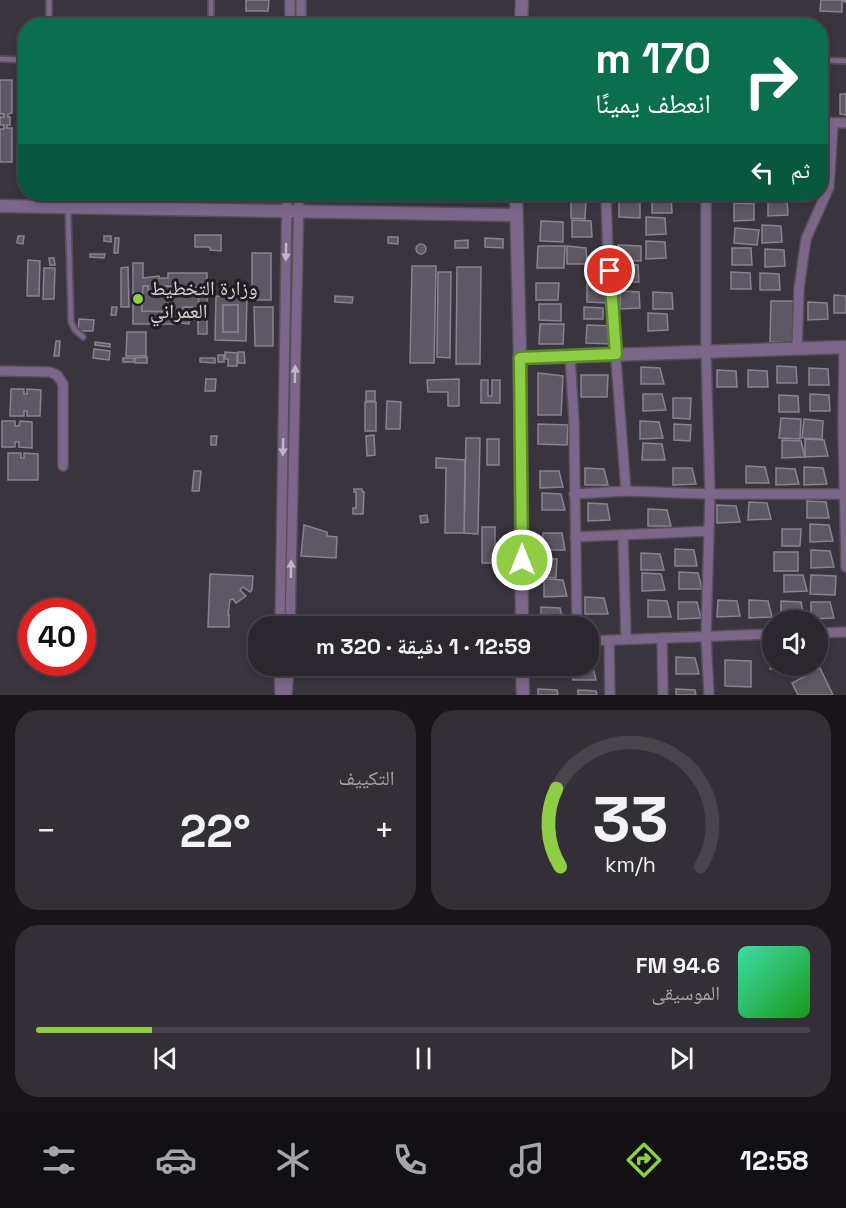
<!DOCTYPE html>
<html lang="ar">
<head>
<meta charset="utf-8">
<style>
  :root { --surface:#2c272f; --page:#342f37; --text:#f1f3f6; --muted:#a6a5aa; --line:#48444b; --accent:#8dce44 }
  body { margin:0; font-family:"Space Grotesk","Noto Naskh Arabic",sans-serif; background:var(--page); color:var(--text); direction:rtl; height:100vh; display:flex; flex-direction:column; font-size:22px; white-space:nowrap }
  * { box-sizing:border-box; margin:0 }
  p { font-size:20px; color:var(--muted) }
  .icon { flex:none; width:33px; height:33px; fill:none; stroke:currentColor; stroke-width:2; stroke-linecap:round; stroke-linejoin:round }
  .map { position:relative; height:695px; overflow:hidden; direction:ltr }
  .sheet { display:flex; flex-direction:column; gap:15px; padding:15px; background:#18151a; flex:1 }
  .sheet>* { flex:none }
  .guide { position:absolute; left:18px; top:18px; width:810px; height:183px; border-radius:24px; box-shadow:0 3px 9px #0003,0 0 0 2px var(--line); direction:rtl; background:#0b6e4f; color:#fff; overflow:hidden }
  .buttons { position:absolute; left:762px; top:610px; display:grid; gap:12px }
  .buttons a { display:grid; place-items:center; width:66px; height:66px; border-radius:50%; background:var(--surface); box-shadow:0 3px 9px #0003,0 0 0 2px var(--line); font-size:30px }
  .speed { position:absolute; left:18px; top:598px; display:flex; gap:12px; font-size:30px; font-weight:700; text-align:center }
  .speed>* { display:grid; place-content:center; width:78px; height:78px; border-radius:50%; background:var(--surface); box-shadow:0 3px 9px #0003,0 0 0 2px var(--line); line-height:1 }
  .speed .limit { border:9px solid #d22; background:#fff; color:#111 }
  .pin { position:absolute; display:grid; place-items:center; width:51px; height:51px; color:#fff; margin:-26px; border:3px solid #fff; border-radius:50%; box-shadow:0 2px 6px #0007 }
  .me { position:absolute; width:66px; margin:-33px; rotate:0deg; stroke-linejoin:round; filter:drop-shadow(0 0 4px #0008) }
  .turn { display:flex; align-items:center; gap:21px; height:126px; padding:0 18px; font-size:27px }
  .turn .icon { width:78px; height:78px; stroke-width:2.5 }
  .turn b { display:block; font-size:42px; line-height:51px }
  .then { display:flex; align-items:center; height:57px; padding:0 18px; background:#0003; gap:12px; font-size:22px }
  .big { font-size:45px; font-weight:700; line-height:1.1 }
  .sheet .card { flex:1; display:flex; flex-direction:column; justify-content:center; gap:9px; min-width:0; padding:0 21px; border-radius:24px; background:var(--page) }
  .sheet .dial { align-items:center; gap:0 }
  .dial svg { height:156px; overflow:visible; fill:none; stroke:var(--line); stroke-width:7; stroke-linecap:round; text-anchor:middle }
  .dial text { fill:var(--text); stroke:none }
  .song { display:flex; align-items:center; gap:18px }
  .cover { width:72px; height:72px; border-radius:9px; background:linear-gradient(135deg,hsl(160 70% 55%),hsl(120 70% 35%)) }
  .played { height:6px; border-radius:3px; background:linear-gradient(90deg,var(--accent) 15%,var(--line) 15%) }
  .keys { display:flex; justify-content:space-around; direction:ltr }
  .heat { display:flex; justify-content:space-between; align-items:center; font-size:33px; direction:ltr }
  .sheet .tiles { flex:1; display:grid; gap:15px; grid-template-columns:1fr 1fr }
  .card:last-child { grid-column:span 2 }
  .trip { position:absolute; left:248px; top:616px; width:351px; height:60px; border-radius:24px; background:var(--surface); box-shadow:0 3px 9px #0003,0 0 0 2px var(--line); font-weight:700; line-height:60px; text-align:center; direction:rtl }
  .menu { display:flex; height:96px; justify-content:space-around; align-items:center; background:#121013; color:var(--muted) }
  .menu .icon { width:42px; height:42px }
  .menu .active { color:var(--accent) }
  .menu b { font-size:27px; color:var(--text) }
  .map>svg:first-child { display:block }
  .building { fill:#5e5764; stroke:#8a8290; stroke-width:1.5; fill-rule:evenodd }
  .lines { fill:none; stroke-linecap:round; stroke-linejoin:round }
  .service-casing { stroke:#56505b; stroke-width:8 }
  .minor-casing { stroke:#56505b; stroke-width:12 }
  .tertiary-casing { stroke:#56505b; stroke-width:15 }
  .service { stroke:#7c678a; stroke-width:4.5 }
  .minor { stroke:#7c678a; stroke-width:9 }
  .tertiary { stroke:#7c678a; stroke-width:12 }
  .oneway { fill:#c0b7c6 }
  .route-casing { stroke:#5c862c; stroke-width:15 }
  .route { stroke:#8dce44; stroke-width:10 }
  .poi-dot { fill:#8dce44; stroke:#201d22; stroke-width:2 }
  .labels { text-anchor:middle; stroke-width:6; stroke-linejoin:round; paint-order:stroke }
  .poi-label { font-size:20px; fill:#d7d2da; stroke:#201d22; text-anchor:start }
</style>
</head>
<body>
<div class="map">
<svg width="846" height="695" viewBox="0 0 846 695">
  <rect width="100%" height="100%" fill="#3a343f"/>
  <!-- building -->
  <g class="building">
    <path d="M 246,0 L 269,0 L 268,11 L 246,11 Z"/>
    <path d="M 821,0 L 846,0 L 846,2 L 842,1 L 842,12 L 820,11 Z"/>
    <rect x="22" y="77" width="4" height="33"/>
    <path d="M 0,80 L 12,80 L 12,113 L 8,114 L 8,117 L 10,117 L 10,125 L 7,125 L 7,128 L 12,128 L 12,162 L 0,162 L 0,129 L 4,129 L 4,125 L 0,125 L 0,117 L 4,117 L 4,114 L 0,114 Z"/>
    <path d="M 840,94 L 846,94 L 846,115 L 840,114 Z"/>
    <rect x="22" y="126" width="4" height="34"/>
    <rect x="734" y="194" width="25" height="5"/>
    <path d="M 652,196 L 671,196 L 672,213 L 652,213 Z"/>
    <path d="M 619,197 L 640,198 L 640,218 L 619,217 Z"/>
    <path d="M 768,198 L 787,199 L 788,215 L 768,216 Z"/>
    <path d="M 571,199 L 586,199 L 585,219 L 571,218 Z"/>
    <path d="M 734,203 L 754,204 L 754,220 L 734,221 Z"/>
    <path d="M 646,217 L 665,218 L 666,234 L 646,235 Z"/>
    <path d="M 572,220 L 591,221 L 592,237 L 572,237 Z"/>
    <path d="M 541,221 L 563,222 L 563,242 L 540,241 Z"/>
    <path d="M 762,225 L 781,226 L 782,242 L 762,243 Z"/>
    <path d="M 735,228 L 759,230 L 757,245 L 734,243 Z"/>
    <path d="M 195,235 L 221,235 L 221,251 L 210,250 L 210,247 L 195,247 Z"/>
    <path d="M 18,236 L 24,236 L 23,244 L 17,243 Z"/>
    <path d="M 104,236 L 111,236 L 111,242 L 104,241 Z"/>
    <path d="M 388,237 L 398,237 L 398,244 L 388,243 Z"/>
    <path d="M 115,238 L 119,238 L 118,253 L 114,253 Z"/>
    <path d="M 485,238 L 503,239 L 503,248 L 485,247 Z"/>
    <path d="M 468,240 L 468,248 L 455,248 L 455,241 Z"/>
    <path d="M 646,241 L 665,242 L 666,258 L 646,259 Z"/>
    <circle cx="421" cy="249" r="5"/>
    <path d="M 618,245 L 641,246 L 641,261 L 618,260 Z"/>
    <path d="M 538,246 L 565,246 L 564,268 L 537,268 Z"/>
    <path d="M 567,246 L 586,248 L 587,264 L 567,264 Z"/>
    <path d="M 732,248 L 751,248 L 752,265 L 732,265 Z"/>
    <path d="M 765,249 L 784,250 L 785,266 L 765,267 Z"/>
    <rect x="252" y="253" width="19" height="47"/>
    <path d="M 90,254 L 105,254 L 104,258 L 90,257 Z"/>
    <path d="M 49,258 L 54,258 L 55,265 L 50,265 Z"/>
    <path d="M 28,260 L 40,261 L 39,296 L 27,296 Z"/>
    <path d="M 133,263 L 143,263 L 143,278 L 159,276 L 159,278 L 168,278 L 168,273 L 207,273 L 207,334 L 198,334 L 198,320 L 189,320 L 189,324 L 182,323 L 182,319 L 174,319 L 174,324 L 133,324 ZM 143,286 L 148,286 L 148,290 L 158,290 L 158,286 L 199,287 L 198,312 L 193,312 L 193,307 L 183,307 L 183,312 L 142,311 Z"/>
    <path d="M 620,264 L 638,265 L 639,282 L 619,282 Z"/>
    <path d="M 412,266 L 436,266 L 434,363 L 410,363 Z"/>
    <path d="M 128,267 L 129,307 L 121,307 L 121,268 Z"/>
    <path d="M 457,267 L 481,267 L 480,364 L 456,364 Z"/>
    <path d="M 44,268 L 55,268 L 54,299 L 43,299 Z"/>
    <path d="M 438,272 L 451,272 L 450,358 L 437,357 Z"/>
    <path d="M 731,272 L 750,273 L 751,289 L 731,289 Z"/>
    <path d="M 760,273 L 779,274 L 780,290 L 760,290 Z"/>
    <path d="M 536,283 L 559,283 L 558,300 L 536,300 Z"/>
    <path d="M 587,283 L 609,284 L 608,303 L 587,302 Z"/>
    <path d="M 143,286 L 148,286 L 148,290 L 158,290 L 158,286 L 199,287 L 198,312 L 193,312 L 193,307 L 183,307 L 183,312 L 142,311 Z"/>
    <path d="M 620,291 L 639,292 L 640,308 L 620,309 Z"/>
    <path d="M 653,292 L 672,293 L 673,309 L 653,309 Z"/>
    <path d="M 834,295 L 846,296 L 846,313 L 834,313 Z"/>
    <path d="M 216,296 L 247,297 L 246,341 L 215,340 ZM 223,305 L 238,305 L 238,332 L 223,332 Z"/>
    <path d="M 335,296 L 353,297 L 352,303 L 335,302 Z"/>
    <path d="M 771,301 L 795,301 L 794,343 L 770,342 Z"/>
    <path d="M 808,302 L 827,303 L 828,319 L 808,320 Z"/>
    <path d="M 539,304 L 561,304 L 561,321 L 539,320 Z"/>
    <rect x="223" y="305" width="15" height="27"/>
    <path d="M 112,307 L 117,307 L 116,315 L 111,315 Z"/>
    <path d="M 254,307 L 273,307 L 273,346 L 255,346 Z"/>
    <path d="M 584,307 L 603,308 L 603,319 L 584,319 Z"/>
    <path d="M 648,313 L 667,314 L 668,330 L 648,331 Z"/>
    <path d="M 79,319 L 94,320 L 93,331 L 78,331 Z"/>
    <path d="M 540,324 L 564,324 L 563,344 L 539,344 Z"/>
    <path d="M 587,325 L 612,326 L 611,344 L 586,343 Z"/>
    <path d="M 127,332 L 146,332 L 146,356 L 126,356 Z"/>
    <path d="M 56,341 L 60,341 L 59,356 L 54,356 Z"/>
    <path d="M 95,342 L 110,344 L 110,347 L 95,345 Z"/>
    <path d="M 94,349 L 110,351 L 109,360 L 93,358 Z"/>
    <path d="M 225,352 L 237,353 L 237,366 L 228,366 L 228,359 L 225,359 Z"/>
    <path d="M 238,352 L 244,352 L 245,363 L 238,363 Z"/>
    <rect x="218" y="355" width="6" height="7"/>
    <path d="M 147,357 L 147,363 L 135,363 L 135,358 Z"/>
    <rect x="123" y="358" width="11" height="4"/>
    <path d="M 200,358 L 215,358 L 215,363 L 200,362 Z"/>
    <path d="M 777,366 L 796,367 L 797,383 L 777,383 Z"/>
    <path d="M 641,367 L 660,368 L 664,384 L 641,384 Z"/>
    <path d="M 809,368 L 828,369 L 829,385 L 809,385 Z"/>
    <path d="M 717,370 L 736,371 L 737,387 L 717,387 Z"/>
    <path d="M 748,370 L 767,371 L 768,387 L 748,387 Z"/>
    <path d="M 538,373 L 563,376 L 561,415 L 538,415 Z"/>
    <path d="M 581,375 L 608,375 L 607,397 L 581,397 Z"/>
    <path d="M 206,379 L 216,379 L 215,391 L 205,391 Z"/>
    <path d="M 459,379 L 459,406 L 448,406 L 448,392 L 428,392 L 427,380 Z"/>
    <path d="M 481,380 L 488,380 L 488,396 L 492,396 L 492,380 L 500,380 L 500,403 L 481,403 Z"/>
    <path d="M 11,389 L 24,389 L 24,394 L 27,394 L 27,389 L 41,390 L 40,416 L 27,416 L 27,411 L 24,411 L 24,416 L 10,416 Z"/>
    <rect x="366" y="391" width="9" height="10"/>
    <path d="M 643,394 L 662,394 L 666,410 L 643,411 Z"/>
    <path d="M 810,394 L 829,395 L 830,411 L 810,411 Z"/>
    <path d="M 779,395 L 798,396 L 799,412 L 779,412 Z"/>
    <path d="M 673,398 L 691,398 L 690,419 L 673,418 Z"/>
    <path d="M 387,401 L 401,402 L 400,429 L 386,429 Z"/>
    <rect x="365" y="402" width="11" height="29"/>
    <path d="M 781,418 L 801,419 L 800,439 L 779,438 Z"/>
    <path d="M 804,419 L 823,421 L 822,439 L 802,438 Z"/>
    <path d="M 2,421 L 15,421 L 15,426 L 19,426 L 20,421 L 32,422 L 32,448 L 19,447 L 19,442 L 15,442 L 15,447 L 2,447 Z"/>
    <path d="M 640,421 L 659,422 L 663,438 L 640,439 Z"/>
    <path d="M 538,424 L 568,425 L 567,445 L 538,444 Z"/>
    <path d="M 674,424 L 691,425 L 690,441 L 674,440 Z"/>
    <path d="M 374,435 L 375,455 L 367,456 L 366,436 Z"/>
    <path d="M 211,436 L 217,436 L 216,445 L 211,445 Z"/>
    <path d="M 466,438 L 480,438 L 478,534 L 464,533 Z"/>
    <rect x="487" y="439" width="12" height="26"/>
    <path d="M 805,439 L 824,440 L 828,456 L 805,457 Z"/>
    <path d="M 782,440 L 801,441 L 805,457 L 782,458 Z"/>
    <path d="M 643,443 L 662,444 L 665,460 L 642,460 Z"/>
    <path d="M 8,453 L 21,453 L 21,458 L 24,458 L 24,453 L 38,454 L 38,480 L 8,480 Z"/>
    <path d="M 436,458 L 465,460 L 464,533 L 445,533 L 446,468 L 436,468 Z"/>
    <path d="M 746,466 L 765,467 L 769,483 L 746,483 Z"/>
    <path d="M 804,467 L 823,468 L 827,484 L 804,485 Z"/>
    <path d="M 585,468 L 604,469 L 608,485 L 585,485 Z"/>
    <path d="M 673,468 L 692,468 L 696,484 L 673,485 Z"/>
    <path d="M 776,468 L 795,469 L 799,484 L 776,485 Z"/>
    <path d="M 194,471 L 201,471 L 199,491 L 192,491 Z"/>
    <path d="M 540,471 L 559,471 L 563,487 L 540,488 Z"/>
    <path d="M 354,489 L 362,489 L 362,491 L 364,492 L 363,514 L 353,514 L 353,508 L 356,508 L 356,492 L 354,492 Z"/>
    <path d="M 542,493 L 561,494 L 565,510 L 542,510 Z"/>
    <path d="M 807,501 L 826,502 L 829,518 L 807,518 Z"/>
    <path d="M 749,502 L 767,503 L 771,519 L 748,520 Z"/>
    <path d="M 588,503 L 607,504 L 610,520 L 588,521 Z"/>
    <path d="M 717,505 L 736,506 L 740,522 L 717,523 Z"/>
    <path d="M 648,509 L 667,510 L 671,526 L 648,526 Z"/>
    <path d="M 427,515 L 428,522 L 421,523 L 420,516 Z"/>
    <path d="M 810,524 L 829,525 L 833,541 L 810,542 Z"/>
    <path d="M 304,525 L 327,532 L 327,536 L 337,537 L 336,558 L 301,556 Z"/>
    <rect x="482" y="527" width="13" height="36"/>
    <path d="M 782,529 L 801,529 L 800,546 L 782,546 Z"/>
    <path d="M 543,533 L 562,533 L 565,550 L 542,550 Z"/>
    <path d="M 675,549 L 694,550 L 697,566 L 675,566 Z"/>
    <path d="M 811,550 L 830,551 L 834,567 L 811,568 Z"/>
    <rect x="774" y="552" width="24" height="19"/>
    <path d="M 641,553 L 660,554 L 664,570 L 641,570 Z"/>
    <path d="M 541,558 L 557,559 L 556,578 L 540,577 Z"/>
    <path d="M 679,572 L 698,573 L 702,589 L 679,589 Z"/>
    <path d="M 642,573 L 661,574 L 665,590 L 642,591 Z"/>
    <path d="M 210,574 L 253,576 L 252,590 L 250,592 L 243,587 L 240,590 L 246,596 L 236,603 L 233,599 L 230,600 L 228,615 L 229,615 L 229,627 L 208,627 Z"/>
    <path d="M 784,575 L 803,575 L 807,591 L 784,592 Z"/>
    <path d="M 811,575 L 836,576 L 835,595 L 810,594 Z"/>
    <path d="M 544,579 L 563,580 L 567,596 L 544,597 Z"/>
    <path d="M 585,597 L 604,598 L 608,614 L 585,614 Z"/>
    <path d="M 648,600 L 667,601 L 671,617 L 648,617 Z"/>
    <path d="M 718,600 L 737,601 L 740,616 L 717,617 Z"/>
    <path d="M 749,600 L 768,601 L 772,617 L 749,618 Z"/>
    <path d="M 781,601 L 801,602 L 804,618 L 781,619 Z"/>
    <path d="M 678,602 L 697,602 L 701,618 L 678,619 Z"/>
    <path d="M 811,602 L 830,602 L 834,618 L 811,619 Z"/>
    <path d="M 541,607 L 560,608 L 564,624 L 541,625 Z"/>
    <path d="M 676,657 L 695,658 L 699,674 L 676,674 Z"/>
    <path d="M 725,660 L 751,661 L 751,687 L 725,686 Z"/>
    <path d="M 771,660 L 772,660 L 772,666 L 785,666 L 785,669 L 770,669 Z"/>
    <path d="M 588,664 L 592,664 L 596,680 L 573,680 L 573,666 L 588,666 Z"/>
    <path d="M 543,666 L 563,666 L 566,676 L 543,676 Z"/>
    <path d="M 820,668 L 833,695 L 798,695 L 792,683 Z"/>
    <path d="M 538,689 L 557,690 L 558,695 L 538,695 Z"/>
    <path d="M 676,689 L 695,690 L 696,695 L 676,695 Z"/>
    <path d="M 578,690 L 596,691 L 597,695 L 578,695 Z"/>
  </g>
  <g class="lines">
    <!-- service casing -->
    <g class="service-casing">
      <g id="service">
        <path d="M 49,26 L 49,0"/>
        <path d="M 211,26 L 211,0"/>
        <path d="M 0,59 L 26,60"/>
        <path d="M 820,60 L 846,61"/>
        <path d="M 68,209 L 71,322 L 75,330 L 83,337"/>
      </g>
    </g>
    <!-- minor casing -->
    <g class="minor-casing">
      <g id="minor">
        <path d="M 290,26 L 290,0"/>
        <path d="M 301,26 L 301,0"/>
        <path d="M 820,122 L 846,123"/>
        <path d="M 606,194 L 608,256 L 626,491"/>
        <path d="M 706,194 L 706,351 L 710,494 L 706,637 L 709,695"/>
        <path d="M 844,347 L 843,427 L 846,567"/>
        <path d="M 797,349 L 799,289 L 806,239 L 829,187 L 833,123"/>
        <path d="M 570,356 L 574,422 L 577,627"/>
        <path d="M 0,371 L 50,372 L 57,375 L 63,384 L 63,466"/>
        <path d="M 574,494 L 626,491 L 710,494 L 846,494"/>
        <path d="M 623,535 L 626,639"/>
        <path d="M 575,537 L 709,531"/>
        <path d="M 280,627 L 287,194"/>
        <path d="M 290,627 L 299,194"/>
        <path d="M 818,633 L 846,632"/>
        <path d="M 662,638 L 663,695"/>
        <path d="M 609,640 L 610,695"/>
        <path d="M 588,641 L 772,634"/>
        <path d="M 279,666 L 280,695"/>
        <path d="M 287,695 L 289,666"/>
      </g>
    </g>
    <!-- tertiary casing -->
    <g class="tertiary-casing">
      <g id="tertiary">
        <path d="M 521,26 L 522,0"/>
        <path d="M 516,194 L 520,358 L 522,627"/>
        <path d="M 0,206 L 516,215"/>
        <path d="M 520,358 L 846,347"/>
        <path d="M 522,666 L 523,695"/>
      </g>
    </g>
    <!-- service -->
    <use href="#service" class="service"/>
    <!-- minor -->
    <use href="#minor" class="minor"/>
    <!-- tertiary -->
    <use href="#tertiary" class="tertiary"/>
  </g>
  <!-- one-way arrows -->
  <defs><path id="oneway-solid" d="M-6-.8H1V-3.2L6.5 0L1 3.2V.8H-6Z" transform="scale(1.5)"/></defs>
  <g class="oneway">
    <use href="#oneway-solid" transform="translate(286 252) rotate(91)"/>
    <use href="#oneway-solid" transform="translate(295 374) rotate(-89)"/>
    <use href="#oneway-solid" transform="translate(283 447) rotate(91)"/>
    <use href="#oneway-solid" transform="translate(291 569) rotate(-89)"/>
  </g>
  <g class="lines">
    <!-- route casing -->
    <g class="route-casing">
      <path id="route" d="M 522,560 L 520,358 L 616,354 L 610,271"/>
    </g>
    <!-- route -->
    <use href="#route" class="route"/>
  </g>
  <!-- markers -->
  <circle class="poi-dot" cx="138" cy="299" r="6"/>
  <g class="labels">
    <!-- poi labels -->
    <g class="poi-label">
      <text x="150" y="295">وزارة التخطيط<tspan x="150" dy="23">العمراني</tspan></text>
    </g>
  </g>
</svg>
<div class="buttons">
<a><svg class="icon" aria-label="sound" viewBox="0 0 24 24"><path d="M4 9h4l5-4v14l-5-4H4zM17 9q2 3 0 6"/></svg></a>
</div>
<div class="speed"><div class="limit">40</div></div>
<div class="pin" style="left:610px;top:271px;background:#d93025"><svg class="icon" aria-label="arrive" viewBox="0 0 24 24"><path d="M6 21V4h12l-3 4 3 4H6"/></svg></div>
<svg class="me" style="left:522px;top:560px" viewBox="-20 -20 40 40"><circle r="17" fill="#8dce44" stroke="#fff" stroke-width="3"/><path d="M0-11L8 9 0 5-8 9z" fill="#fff"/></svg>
<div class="trip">12:59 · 1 دقيقة · 320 m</div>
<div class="guide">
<div class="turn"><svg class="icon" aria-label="right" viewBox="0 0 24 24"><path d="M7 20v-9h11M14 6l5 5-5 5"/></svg><div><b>170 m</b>انعطف يمينًا</div></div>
<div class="then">ثم<svg class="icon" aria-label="left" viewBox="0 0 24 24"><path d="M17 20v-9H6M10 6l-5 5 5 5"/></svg></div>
</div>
</div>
<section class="sheet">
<div class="tiles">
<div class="card dial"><svg viewBox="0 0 100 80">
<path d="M14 69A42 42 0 1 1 86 69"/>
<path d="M14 69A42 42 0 0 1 12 29" stroke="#8dce44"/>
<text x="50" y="56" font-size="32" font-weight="700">33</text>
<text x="50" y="72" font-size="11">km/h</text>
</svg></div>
<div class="card"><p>التكييف</p>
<div class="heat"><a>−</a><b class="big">22°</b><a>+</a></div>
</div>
<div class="card">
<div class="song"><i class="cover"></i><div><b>94.6 FM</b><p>الموسيقى</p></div></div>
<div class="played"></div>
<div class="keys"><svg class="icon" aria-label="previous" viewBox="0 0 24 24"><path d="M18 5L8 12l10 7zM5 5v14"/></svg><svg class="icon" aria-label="pause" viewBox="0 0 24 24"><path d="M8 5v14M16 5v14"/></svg><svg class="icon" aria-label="next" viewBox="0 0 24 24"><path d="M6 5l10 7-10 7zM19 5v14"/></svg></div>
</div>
</div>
</section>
<nav class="menu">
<b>12:58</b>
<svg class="icon active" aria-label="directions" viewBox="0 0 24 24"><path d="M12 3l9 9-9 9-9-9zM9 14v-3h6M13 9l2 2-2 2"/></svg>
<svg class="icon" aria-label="music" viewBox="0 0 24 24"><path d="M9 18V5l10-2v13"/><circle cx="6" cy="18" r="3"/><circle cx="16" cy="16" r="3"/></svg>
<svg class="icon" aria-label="phone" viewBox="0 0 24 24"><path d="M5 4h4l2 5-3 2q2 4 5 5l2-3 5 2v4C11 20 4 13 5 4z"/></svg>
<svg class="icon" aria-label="climate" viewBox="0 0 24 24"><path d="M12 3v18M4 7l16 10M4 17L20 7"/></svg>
<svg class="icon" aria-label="car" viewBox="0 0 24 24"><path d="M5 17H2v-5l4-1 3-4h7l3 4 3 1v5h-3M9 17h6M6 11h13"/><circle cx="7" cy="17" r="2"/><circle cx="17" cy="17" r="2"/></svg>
<svg class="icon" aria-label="filters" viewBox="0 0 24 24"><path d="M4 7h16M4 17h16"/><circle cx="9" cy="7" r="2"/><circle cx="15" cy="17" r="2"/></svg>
</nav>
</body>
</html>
